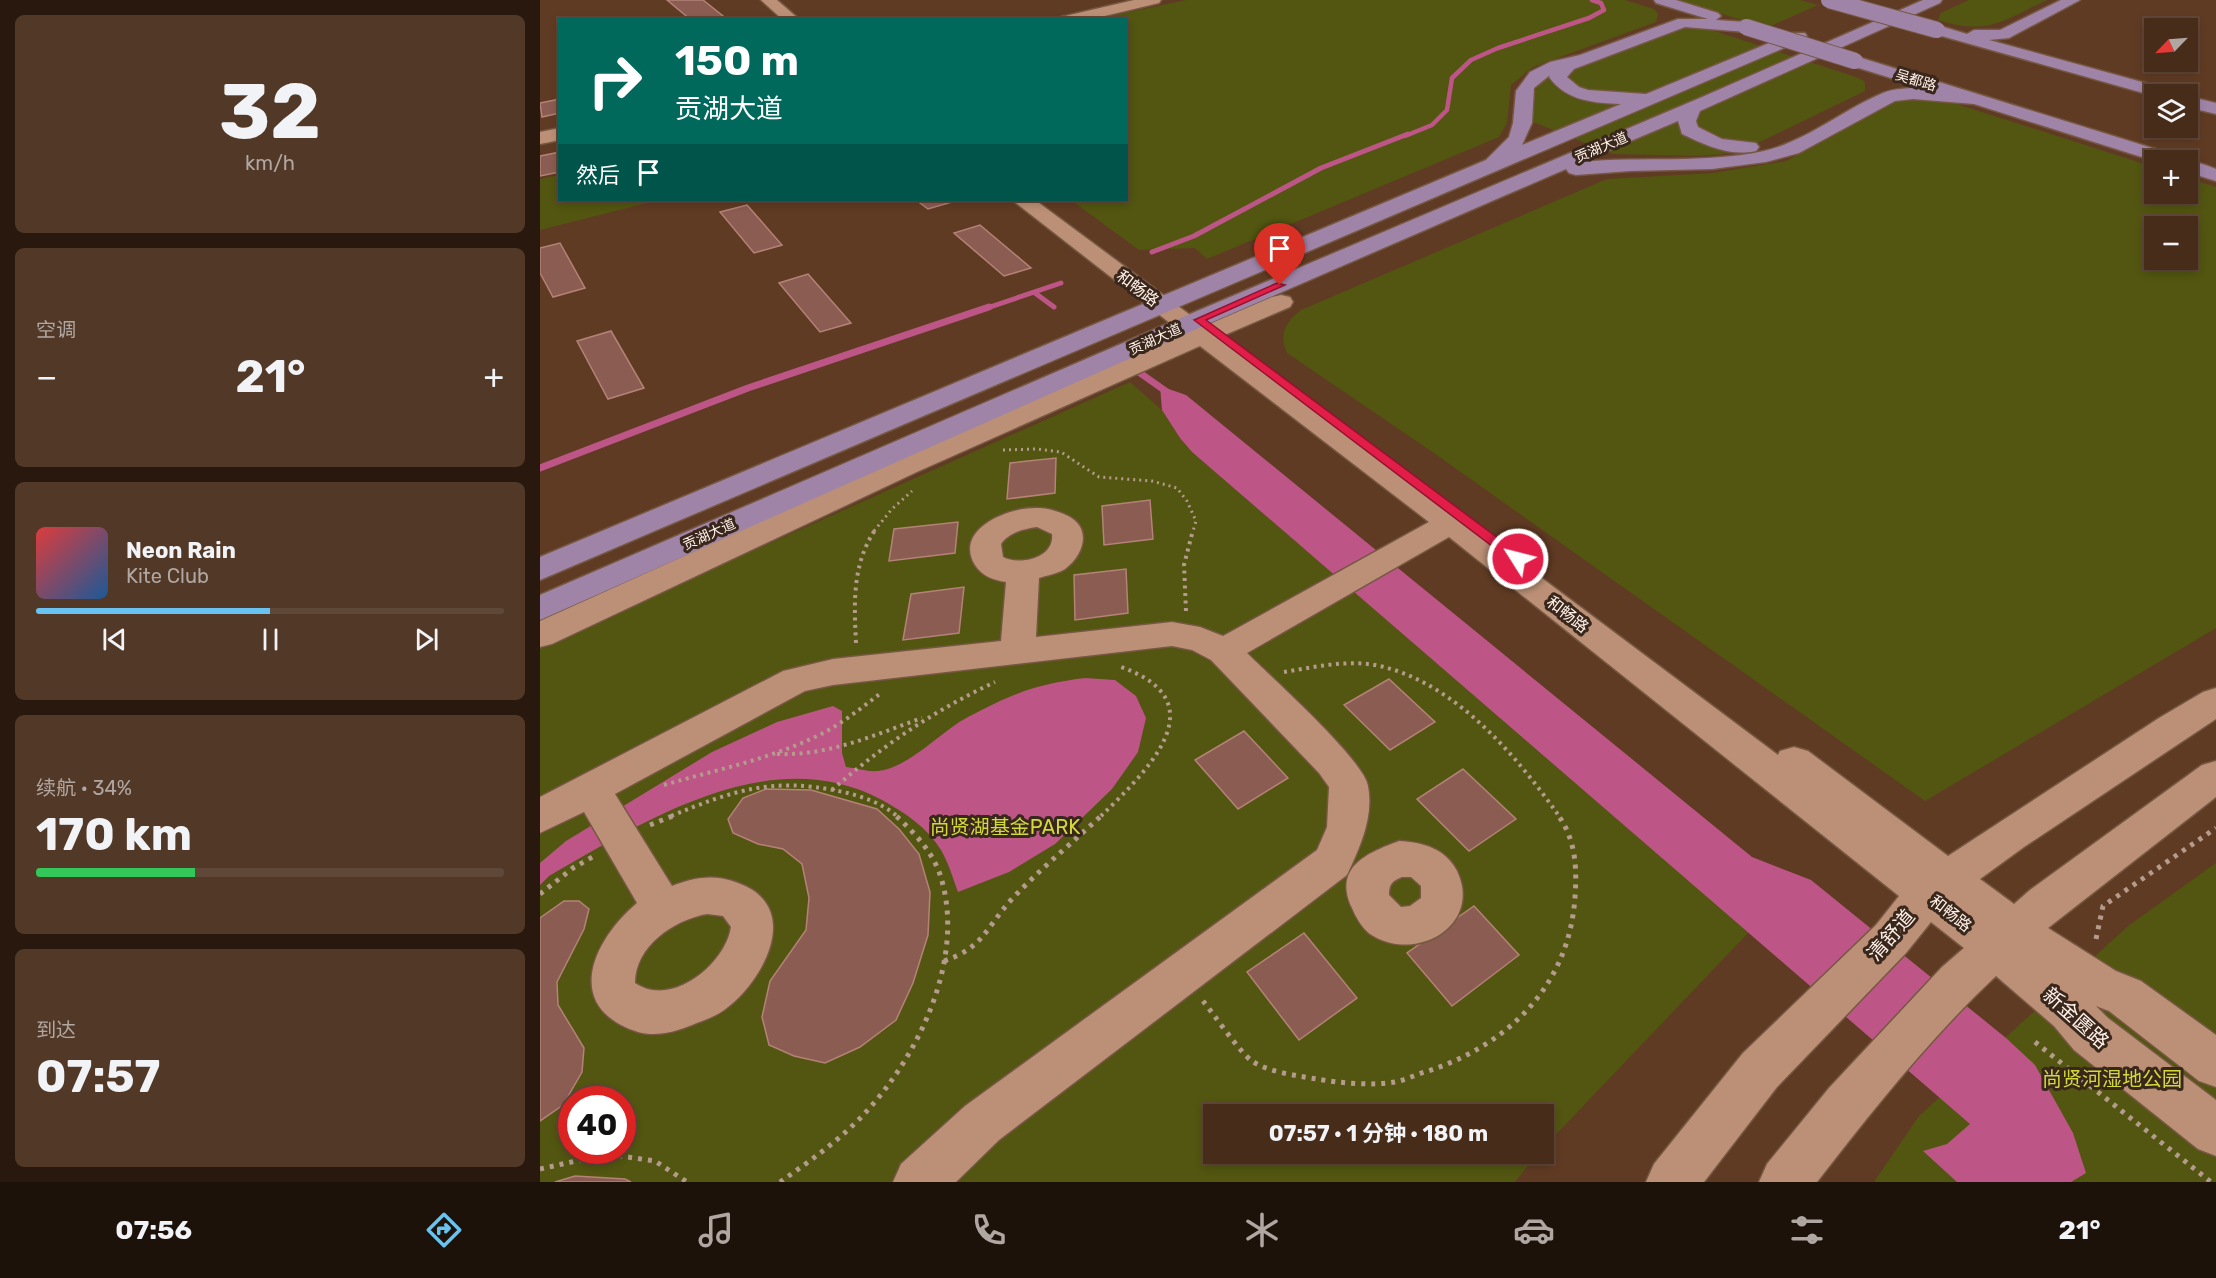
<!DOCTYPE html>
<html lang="zh">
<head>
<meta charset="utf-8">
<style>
  :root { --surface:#482c1a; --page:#523827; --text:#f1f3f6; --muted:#b1a7a2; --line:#604839; --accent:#69c3f1 }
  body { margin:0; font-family:Rubik,"Noto Sans SC",sans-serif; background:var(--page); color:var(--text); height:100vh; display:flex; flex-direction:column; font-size:22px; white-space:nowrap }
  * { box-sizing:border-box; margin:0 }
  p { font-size:20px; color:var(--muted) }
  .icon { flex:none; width:33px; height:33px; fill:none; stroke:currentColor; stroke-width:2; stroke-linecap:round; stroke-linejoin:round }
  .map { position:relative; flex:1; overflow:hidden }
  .sheet { display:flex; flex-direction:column; gap:15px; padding:15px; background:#28180e; width:540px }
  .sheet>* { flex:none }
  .guide { position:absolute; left:18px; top:18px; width:570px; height:183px; border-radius:0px; box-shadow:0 3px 9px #0003,0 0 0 2px var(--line); background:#00695c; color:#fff; overflow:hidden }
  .needle { width:39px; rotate:245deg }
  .tools { position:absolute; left:1604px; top:18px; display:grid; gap:12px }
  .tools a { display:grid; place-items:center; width:54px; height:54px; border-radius:0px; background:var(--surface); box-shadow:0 3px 9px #0003,0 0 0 2px var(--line); font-size:30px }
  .speed { position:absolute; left:18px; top:1086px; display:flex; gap:12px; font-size:30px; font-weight:700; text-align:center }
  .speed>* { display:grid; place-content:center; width:78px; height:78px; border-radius:50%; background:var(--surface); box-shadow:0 3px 9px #0003,0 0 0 2px var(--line); line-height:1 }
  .speed .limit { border:9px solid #d22; background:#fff; color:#111 }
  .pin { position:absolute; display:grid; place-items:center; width:51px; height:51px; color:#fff; margin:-62px -26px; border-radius:50% 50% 50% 0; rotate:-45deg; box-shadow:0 0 6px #0007 }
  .pin .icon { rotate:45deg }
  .me { position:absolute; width:66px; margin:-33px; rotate:306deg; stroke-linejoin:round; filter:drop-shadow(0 0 4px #0008) }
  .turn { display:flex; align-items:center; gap:21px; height:126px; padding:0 18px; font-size:27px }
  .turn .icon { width:78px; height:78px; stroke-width:2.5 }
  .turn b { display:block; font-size:42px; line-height:51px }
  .then { display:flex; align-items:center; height:57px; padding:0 18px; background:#0003; gap:12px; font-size:22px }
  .big { font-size:45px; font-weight:700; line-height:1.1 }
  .sheet .widget { flex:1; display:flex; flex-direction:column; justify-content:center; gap:9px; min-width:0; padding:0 21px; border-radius:9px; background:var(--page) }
  .sheet .dial { align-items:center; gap:0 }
  .dial b { font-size:78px; line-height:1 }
  .song { display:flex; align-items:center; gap:18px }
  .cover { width:72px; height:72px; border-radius:9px; background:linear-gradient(135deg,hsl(0 70% 55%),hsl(210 70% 35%)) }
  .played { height:6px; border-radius:3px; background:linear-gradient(90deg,var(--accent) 50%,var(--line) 50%) }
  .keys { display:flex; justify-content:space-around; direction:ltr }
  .heat { display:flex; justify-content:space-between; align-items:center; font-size:33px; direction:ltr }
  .charge { height:9px; border-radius:4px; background:linear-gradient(90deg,#34c759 34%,var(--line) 0) }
  .trip { position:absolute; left:663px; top:1104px; width:351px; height:60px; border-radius:0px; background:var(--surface); box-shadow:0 3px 9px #0003,0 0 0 2px var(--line); font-weight:700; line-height:60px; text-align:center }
  .tabs { display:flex; height:96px; justify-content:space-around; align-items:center; background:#1d120a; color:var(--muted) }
  .tabs .icon { width:42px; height:42px }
  .tabs .active { color:var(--accent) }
  .tabs b { font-size:27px; color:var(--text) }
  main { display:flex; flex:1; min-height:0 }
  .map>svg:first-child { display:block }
  .green { fill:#525610; fill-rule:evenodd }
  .water { fill:#bd5687 }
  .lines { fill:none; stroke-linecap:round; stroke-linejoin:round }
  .stream-far2 { stroke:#bd5687; stroke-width:4.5 }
  .stream-far1 { stroke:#bd5687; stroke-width:5 }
  .stream { stroke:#bd5687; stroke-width:7 }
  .building { fill:#8b5c52; stroke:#b48277; stroke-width:1.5 }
  .minor-casing { stroke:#755742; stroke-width:3 }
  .major-casing { stroke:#755742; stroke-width:3 }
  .path-far2 { stroke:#b49b8c; stroke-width:3; stroke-dasharray:2 4; stroke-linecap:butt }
  .path-far1 { stroke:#b49b8c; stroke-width:4; stroke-dasharray:3 4.5; stroke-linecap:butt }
  .path { stroke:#b49b8c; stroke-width:5; stroke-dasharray:4 6; stroke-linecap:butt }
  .minor { fill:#bb9076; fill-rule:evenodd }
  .major { fill:#9f84a8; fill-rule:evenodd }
  .major-bridge-casing { stroke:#755742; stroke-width:18; stroke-linecap:butt }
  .major-bridge { stroke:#9f84a8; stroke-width:16 }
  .route { fill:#e11d48; stroke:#92132f; stroke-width:1.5 }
  .labels { text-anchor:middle; stroke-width:6; stroke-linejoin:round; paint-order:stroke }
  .far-street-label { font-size:14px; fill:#fff0e8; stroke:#39271c }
  .street-label { font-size:16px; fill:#fff0e8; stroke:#39271c }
  .near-park-label { font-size:20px; fill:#d1da39; stroke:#39271c }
  .near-street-label { font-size:20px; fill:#fff0e8; stroke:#39271c }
</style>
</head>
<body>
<main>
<section class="sheet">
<div class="widget dial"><b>32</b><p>km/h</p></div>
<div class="widget"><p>空调</p>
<div class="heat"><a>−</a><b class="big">21°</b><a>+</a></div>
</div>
<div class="widget">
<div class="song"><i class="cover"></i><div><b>Neon Rain</b><p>Kite Club</p></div></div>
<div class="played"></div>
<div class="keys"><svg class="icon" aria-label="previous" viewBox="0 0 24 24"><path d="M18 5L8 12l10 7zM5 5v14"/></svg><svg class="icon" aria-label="pause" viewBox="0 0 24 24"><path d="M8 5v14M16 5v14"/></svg><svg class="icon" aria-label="next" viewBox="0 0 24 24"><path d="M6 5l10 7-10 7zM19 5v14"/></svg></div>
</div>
<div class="widget"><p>续航 · 34%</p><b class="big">170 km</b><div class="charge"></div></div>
<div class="widget"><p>到达</p><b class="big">07:57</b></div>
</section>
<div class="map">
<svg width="1676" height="1182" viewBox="0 0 1676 1182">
  <rect width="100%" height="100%" fill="#603b23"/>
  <!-- green -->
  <g class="green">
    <path d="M 646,0 L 1085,0 L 1114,9 L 1118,14 L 1116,22 L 993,67 L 971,85 L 967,123 L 959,137 L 667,259 L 655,248 L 599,250 L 531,200 L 586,200 L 586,20 L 557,19 Z"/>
    <path d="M 1139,0 L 1260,0 L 1278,5 L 1226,28 Z"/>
    <path d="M 1429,0 L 1507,0 C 1462,21 1448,36 1398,20 L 1401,13 Z"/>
    <path d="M 1162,27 L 1319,78 L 1325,82 L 1325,91 L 1197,153 L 1157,156 L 1073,154 L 993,122 C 991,101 990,94 1005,78 L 1135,28 Z"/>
    <path d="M 1363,97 L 1398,98 L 1614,167 L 1614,194 L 1647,194 L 1647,178 L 1676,187 L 1676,628 L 1385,801 L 891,451 L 747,353 C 738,334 746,322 761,310 L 1067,179 L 1173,173 L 1246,161 ZM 1614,226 L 1647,226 L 1647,260 L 1614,260 Z"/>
    <path d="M 19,175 L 20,200 L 119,200 L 0,230 L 0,179 Z"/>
    <path d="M 590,382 L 622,410 L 640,438 L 652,452 L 1209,932 L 1004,1147 L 1004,1114 L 674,1114 L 674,1154 L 997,1154 L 975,1182 L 0,1182 L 0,646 ZM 32,1100 L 82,1100 L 82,1150 L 32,1150 Z"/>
    <path d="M 1676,863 L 1676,1182 L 1334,1182 L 1379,1116 L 1588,926 Z"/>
  </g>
  <!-- water -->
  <g class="water">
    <path d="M 620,386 L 646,395 L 1212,857 L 1271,880 L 1466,1038 L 1495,1065 L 1533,1133 L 1546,1173 L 1531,1182 L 1417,1182 L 1383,1151 L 1407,1144 L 1430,1124 L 652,452 L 640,438 L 622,410 Z"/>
    <path d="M 545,678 L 575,680 L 596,696 L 606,718 L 598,752 L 572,789 L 515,844 L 469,872 L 418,892 C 413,878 408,862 401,850 C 387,827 364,812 342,800 C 230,740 105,821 9,876 L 0,885 L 0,863 L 26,841 L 172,752 L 237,722 L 293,706 L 302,711 L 302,753 L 306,767 C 316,768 328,772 338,771 C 369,768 401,731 428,717 C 471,694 496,684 545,678 Z"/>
  </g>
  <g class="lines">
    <!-- stream-far2 -->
    <path class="stream-far2" d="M 865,136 L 892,125 L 907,110 L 912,78 L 931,60 L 958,48 L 1049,18 L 1064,10 L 1061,3 L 1052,0"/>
    <!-- stream-far1 -->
    <g class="stream-far1">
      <path d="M 612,252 L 654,236 L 781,168 L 868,134"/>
      <path d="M 495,293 L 514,307"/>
      <path d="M 444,309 L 521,283"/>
    </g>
    <!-- stream -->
    <g class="stream">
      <path d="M 600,373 L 627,392"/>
      <path d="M 0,468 L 208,388 L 449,307"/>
    </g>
  </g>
  <!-- building -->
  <g class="building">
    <path d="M 127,0 L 163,0 L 188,20 L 151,20 Z"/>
    <path d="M 20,99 L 20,113 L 2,117 L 0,103 Z"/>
    <path d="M 20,152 L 20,172 L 0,176 L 0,156 Z"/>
    <path d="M 376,200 L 409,200 L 412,202 L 388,209 Z"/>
    <path d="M 207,205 L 242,245 L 214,253 L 180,212 Z"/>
    <path d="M 440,225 L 491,268 L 464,276 L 414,233 Z"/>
    <path d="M 20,243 L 45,288 L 13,297 L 0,273 L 0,248 Z"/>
    <path d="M 268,274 L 311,323 L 280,332 L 239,283 Z"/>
    <path d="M 71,331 L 104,388 L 68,399 L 37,341 Z"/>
    <path d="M 516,458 L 515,493 L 467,499 L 470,463 Z"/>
    <path d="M 610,500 L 613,539 L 564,545 L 562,506 Z"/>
    <path d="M 418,522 L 415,553 L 349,561 L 354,529 Z"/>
    <path d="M 586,569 L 588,613 L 535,620 L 534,575 Z"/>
    <path d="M 424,587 L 419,633 L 363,640 L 371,594 Z"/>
    <path d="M 849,679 L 895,722 L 850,750 L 804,705 Z"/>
    <path d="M 704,731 L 748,778 L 698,809 L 655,760 Z"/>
    <path d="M 923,769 L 976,819 L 929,851 L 877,799 Z"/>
    <path d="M 226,789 L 271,790 L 337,809 L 359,829 L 379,854 L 390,892 L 388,935 L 373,983 L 356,1020 L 320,1047 L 285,1063 L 254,1056 L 229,1045 L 222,1017 L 230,981 L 266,930 L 269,898 L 262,864 L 243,849 L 218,844 L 193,833 L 188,819 L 203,798 Z"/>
    <path d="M 24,901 L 39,901 L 49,909 L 44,929 L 17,982 L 18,1005 L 44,1048 L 42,1072 L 23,1105 L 0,1121 L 0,918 Z"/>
    <path d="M 934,906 L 979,955 L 912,1006 L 867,953 Z"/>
    <path d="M 764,933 L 817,998 L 759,1040 L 707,972 Z"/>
    <path d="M 35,1176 L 85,1179 L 91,1182 L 15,1182 Z"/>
  </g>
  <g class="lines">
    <!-- minor casing -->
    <g class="minor-casing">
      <g id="minor">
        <path d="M 221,0 L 237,0 L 260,20 L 243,20 Z"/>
        <path d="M 594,0 L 621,0 L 619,3 L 548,20 L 519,20 L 521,17 Z"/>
        <path d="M 20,128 L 20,140 L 0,144 L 0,132 Z"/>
        <path d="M 472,200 L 495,200 L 665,326 L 732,297 L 741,295 L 750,297 L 753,302 L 750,307 L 680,337 L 1238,755 L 1240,751 L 1254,747 L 1268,751 L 1408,856 L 1619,718 L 1663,692 L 1676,688 L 1676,719 L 1484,847 L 1440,879 L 1474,904 L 1490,890 L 1662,765 L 1676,761 L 1676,797 L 1508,928 L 1576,971 L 1601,981 L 1676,1035 L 1676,1087 L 1659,1081 L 1569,1011 L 1556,1006 L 1568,1018 L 1676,1100 L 1676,1156 L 1658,1149 L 1534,1050 L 1514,1026 L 1456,976 C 1391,1037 1332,1111 1277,1182 L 1219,1182 L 1227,1164 L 1289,1088 L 1402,967 L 1424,948 L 1391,922 L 1366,953 L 1237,1087 L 1164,1182 L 1106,1182 L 1114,1164 L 1203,1053 L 1336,925 L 1359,896 L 909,537 L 707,653 C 730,676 824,760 828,786 C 834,817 820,847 807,875 L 459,1140 L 416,1182 L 353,1182 L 361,1164 L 425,1106 L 777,850 L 787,827 L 789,787 L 779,773 L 671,660 L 652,650 L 632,646 L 293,685 L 265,691 L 75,794 L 132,886 C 155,877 175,874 198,883 C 262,906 226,977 188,1007 C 178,1016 164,1020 152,1025 C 135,1032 116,1037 98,1032 C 23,1008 51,942 97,903 L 44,812 L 0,833 L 0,797 L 243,671 L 293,659 L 461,641 L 466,582 C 453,580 442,576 435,565 C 413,529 470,506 499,508 C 508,508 521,512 530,517 C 552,530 543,556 525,569 C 517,574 508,575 499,578 L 496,637 L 632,622 L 660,627 L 683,636 L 889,522 L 660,346 L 379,471 L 12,644 L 0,647 L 0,621 L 359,459 L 644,334 ZM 497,527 L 512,534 C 515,558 480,566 463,557 L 461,544 C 469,532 484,529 497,527 ZM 167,914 L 183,916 L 191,927 C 185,965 131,1008 95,983 C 95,946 134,920 167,914 Z"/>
        <path d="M 859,841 C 883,842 906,849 917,871 C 943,926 875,964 830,934 C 821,927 816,917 812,908 C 793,867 827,853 859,841 ZM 862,877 L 871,877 L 881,886 L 881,898 L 870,906 L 861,907 L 849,895 C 849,884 852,881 862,877 Z"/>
      </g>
    </g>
    <!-- major casing -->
    <g class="major-casing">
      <g id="major">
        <path d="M 1114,0 L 1136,0 L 1178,13 L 1181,16 L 1176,20 L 1206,22 L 1214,27 L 1206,32 L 1145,27 L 1034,69 L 1027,77 L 1039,87 L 1048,90 L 1106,94 L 1253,33 L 1265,33 L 1267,36 L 1265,39 L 0,580 L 0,557 L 946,160 L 969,137 L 973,123 L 976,91 L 990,72 L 1010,62 L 1040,55 L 1138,19 L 1168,19 L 1116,3 ZM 1010,75 L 1009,77 C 1026,101 1054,103 1081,104 L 982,145 L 992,123 L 994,88 Z"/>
        <path d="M 1383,0 L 1402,0 L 1400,3 L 1160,111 L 1156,121 L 1158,127 L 1182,139 L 1216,143 L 1219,147 L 1216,151 C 1190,157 1165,145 1142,134 L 1138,121 L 1041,162 C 1102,156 1164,164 1224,151 C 1267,141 1302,110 1343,93 C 1355,88 1370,88 1383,88 L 1309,65 L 1307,61 L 1315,56 L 1638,156 L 1641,160 L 1614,161 L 1434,104 L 1373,99 L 1355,101 L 1259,153 L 1226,162 L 1172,169 L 1090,171 L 1036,175 L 1029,173 L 1026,169 L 668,324 L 0,620 L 0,595 L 650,314 L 1162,97 Z"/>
        <path d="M 1521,0 L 1540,0 L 1469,38 L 1449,40 L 1631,90 L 1633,94 L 1614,94 L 1614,96 L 1391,33 L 1389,30 L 1397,25 L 1427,34 L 1434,30 L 1460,30 Z"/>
        <path d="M 1647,96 L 1676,103 L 1676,114 L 1647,107 Z"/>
        <path d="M 1645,160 C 1655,161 1666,165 1676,169 L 1676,181 L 1647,172 L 1647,160 Z"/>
      </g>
    </g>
    <!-- path-far2 -->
    <g class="path-far2">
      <path d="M 463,450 L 496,449 L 521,452 L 559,477 L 612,481 L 637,488 L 647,501 L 656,521 L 653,531"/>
      <path d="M 334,531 L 352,509 L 372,491"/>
    </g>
    <!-- path-far1 -->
    <g class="path-far1">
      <path d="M 646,611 L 644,565 L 653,530"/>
      <path d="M 316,643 C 314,603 312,565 335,530"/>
      <path d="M 744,672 C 774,667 805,660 835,665 C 913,680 976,755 1019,816"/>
      <path d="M 237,754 C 289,756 334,735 382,718"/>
      <path d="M 124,785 C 175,770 227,760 275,737 C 299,726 320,709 341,693"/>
      <path d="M 292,790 C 342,746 395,710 455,682"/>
      <path d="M 131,816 C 192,791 231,777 298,791 C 319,795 340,802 357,816"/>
      <path d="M 561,816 C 606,772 680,702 581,667"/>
    </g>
    <!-- path -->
    <g class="path">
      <path d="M 110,825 L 135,815"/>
      <path d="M 0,894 L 33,868 L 56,855"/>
      <path d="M 1556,939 L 1563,906 L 1676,828"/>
      <path d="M 404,961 C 443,948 446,928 471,900 C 499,870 532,843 562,815"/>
      <path d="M 663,1001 C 673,1013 701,1054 712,1061 C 728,1072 758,1076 777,1079 C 799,1083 833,1086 855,1082 C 865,1080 875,1075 885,1072 C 967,1046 1029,987 1035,897 C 1037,868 1036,840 1018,815"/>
      <path d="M 1495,1042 L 1671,1182"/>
      <path d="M 0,1169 L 67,1154 L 115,1161 L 147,1182"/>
      <path d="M 240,1182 C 270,1161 300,1140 325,1113 C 379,1055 424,961 402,881 C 395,854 375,833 355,815"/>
    </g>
    <!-- minor -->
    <use href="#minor" class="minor"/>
    <!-- major -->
    <use href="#major" class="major"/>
    <!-- major-bridge casing -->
    <g class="major-bridge-casing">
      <g id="major-bridge">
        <path d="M 1289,0 L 1397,30"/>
        <path d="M 1206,27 L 1315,61"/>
      </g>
    </g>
    <!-- major-bridge -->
    <use href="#major-bridge" class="major-bridge"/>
  </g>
  <!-- route -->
  <path class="route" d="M 737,283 L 745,285 L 666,320 L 982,556 L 984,559 L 982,562 L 973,562 L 654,320 Z"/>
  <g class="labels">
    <!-- far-street labels -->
    <g class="far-street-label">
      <text transform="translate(1376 80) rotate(17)" y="5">吴都路</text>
      <text transform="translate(1061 147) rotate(-23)" y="5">贡湖大道</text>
      <text transform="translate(615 339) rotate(-24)" y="5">贡湖大道</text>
      <text transform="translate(169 534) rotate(-24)" y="5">贡湖大道</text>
    </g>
    <!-- street labels -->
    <g class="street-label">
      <text transform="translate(598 288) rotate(37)" y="6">和畅路</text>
      <text transform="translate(1028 614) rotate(38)" y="6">和畅路</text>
      <text transform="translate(1411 913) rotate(38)" y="6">和畅路</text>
    </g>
    <!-- near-park labels -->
    <g class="near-park-label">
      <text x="465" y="834">尚贤湖基金PARK</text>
      <text x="1572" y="1086">尚贤河湿地公园</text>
    </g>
    <!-- near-street labels -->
    <g class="near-street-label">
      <text transform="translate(1351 935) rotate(-49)" y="7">清舒道</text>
      <text transform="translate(1536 1018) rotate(42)" y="7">新金匮路</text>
    </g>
  </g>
</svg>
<div class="tools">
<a><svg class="needle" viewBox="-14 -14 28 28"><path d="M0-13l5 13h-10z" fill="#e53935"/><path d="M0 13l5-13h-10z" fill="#b1a7a2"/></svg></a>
<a><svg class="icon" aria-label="layers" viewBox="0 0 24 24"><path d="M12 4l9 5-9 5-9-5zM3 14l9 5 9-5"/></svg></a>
<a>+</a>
<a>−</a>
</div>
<div class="speed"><div class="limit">40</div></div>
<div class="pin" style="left:740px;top:285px;background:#d93025"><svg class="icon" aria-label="arrive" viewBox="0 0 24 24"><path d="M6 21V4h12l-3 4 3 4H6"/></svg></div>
<svg class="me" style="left:978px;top:559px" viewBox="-20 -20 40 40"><circle r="17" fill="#e11d48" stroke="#fff" stroke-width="3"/><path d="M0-11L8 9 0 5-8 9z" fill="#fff"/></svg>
<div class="trip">07:57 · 1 分钟 · 180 m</div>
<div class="guide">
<div class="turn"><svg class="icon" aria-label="right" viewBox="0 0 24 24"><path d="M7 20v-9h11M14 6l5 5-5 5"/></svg><div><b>150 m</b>贡湖大道</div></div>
<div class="then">然后<svg class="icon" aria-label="arrive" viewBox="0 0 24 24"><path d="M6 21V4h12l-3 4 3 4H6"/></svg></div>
</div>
</div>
</main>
<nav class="tabs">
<b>07:56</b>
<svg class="icon active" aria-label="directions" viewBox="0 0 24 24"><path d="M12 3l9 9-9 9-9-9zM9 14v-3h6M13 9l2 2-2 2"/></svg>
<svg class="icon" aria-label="music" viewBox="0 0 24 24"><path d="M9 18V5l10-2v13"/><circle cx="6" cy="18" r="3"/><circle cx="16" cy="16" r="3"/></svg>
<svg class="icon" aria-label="phone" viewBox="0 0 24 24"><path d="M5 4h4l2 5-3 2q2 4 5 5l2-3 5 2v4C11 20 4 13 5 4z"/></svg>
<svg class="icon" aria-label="climate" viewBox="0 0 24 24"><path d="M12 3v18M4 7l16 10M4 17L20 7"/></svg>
<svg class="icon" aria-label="car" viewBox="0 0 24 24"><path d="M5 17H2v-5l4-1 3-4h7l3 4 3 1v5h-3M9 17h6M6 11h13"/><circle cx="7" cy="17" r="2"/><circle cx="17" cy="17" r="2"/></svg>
<svg class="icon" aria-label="filters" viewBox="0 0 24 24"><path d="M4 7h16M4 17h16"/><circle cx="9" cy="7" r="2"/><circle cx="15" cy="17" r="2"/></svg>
<b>21°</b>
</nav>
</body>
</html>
